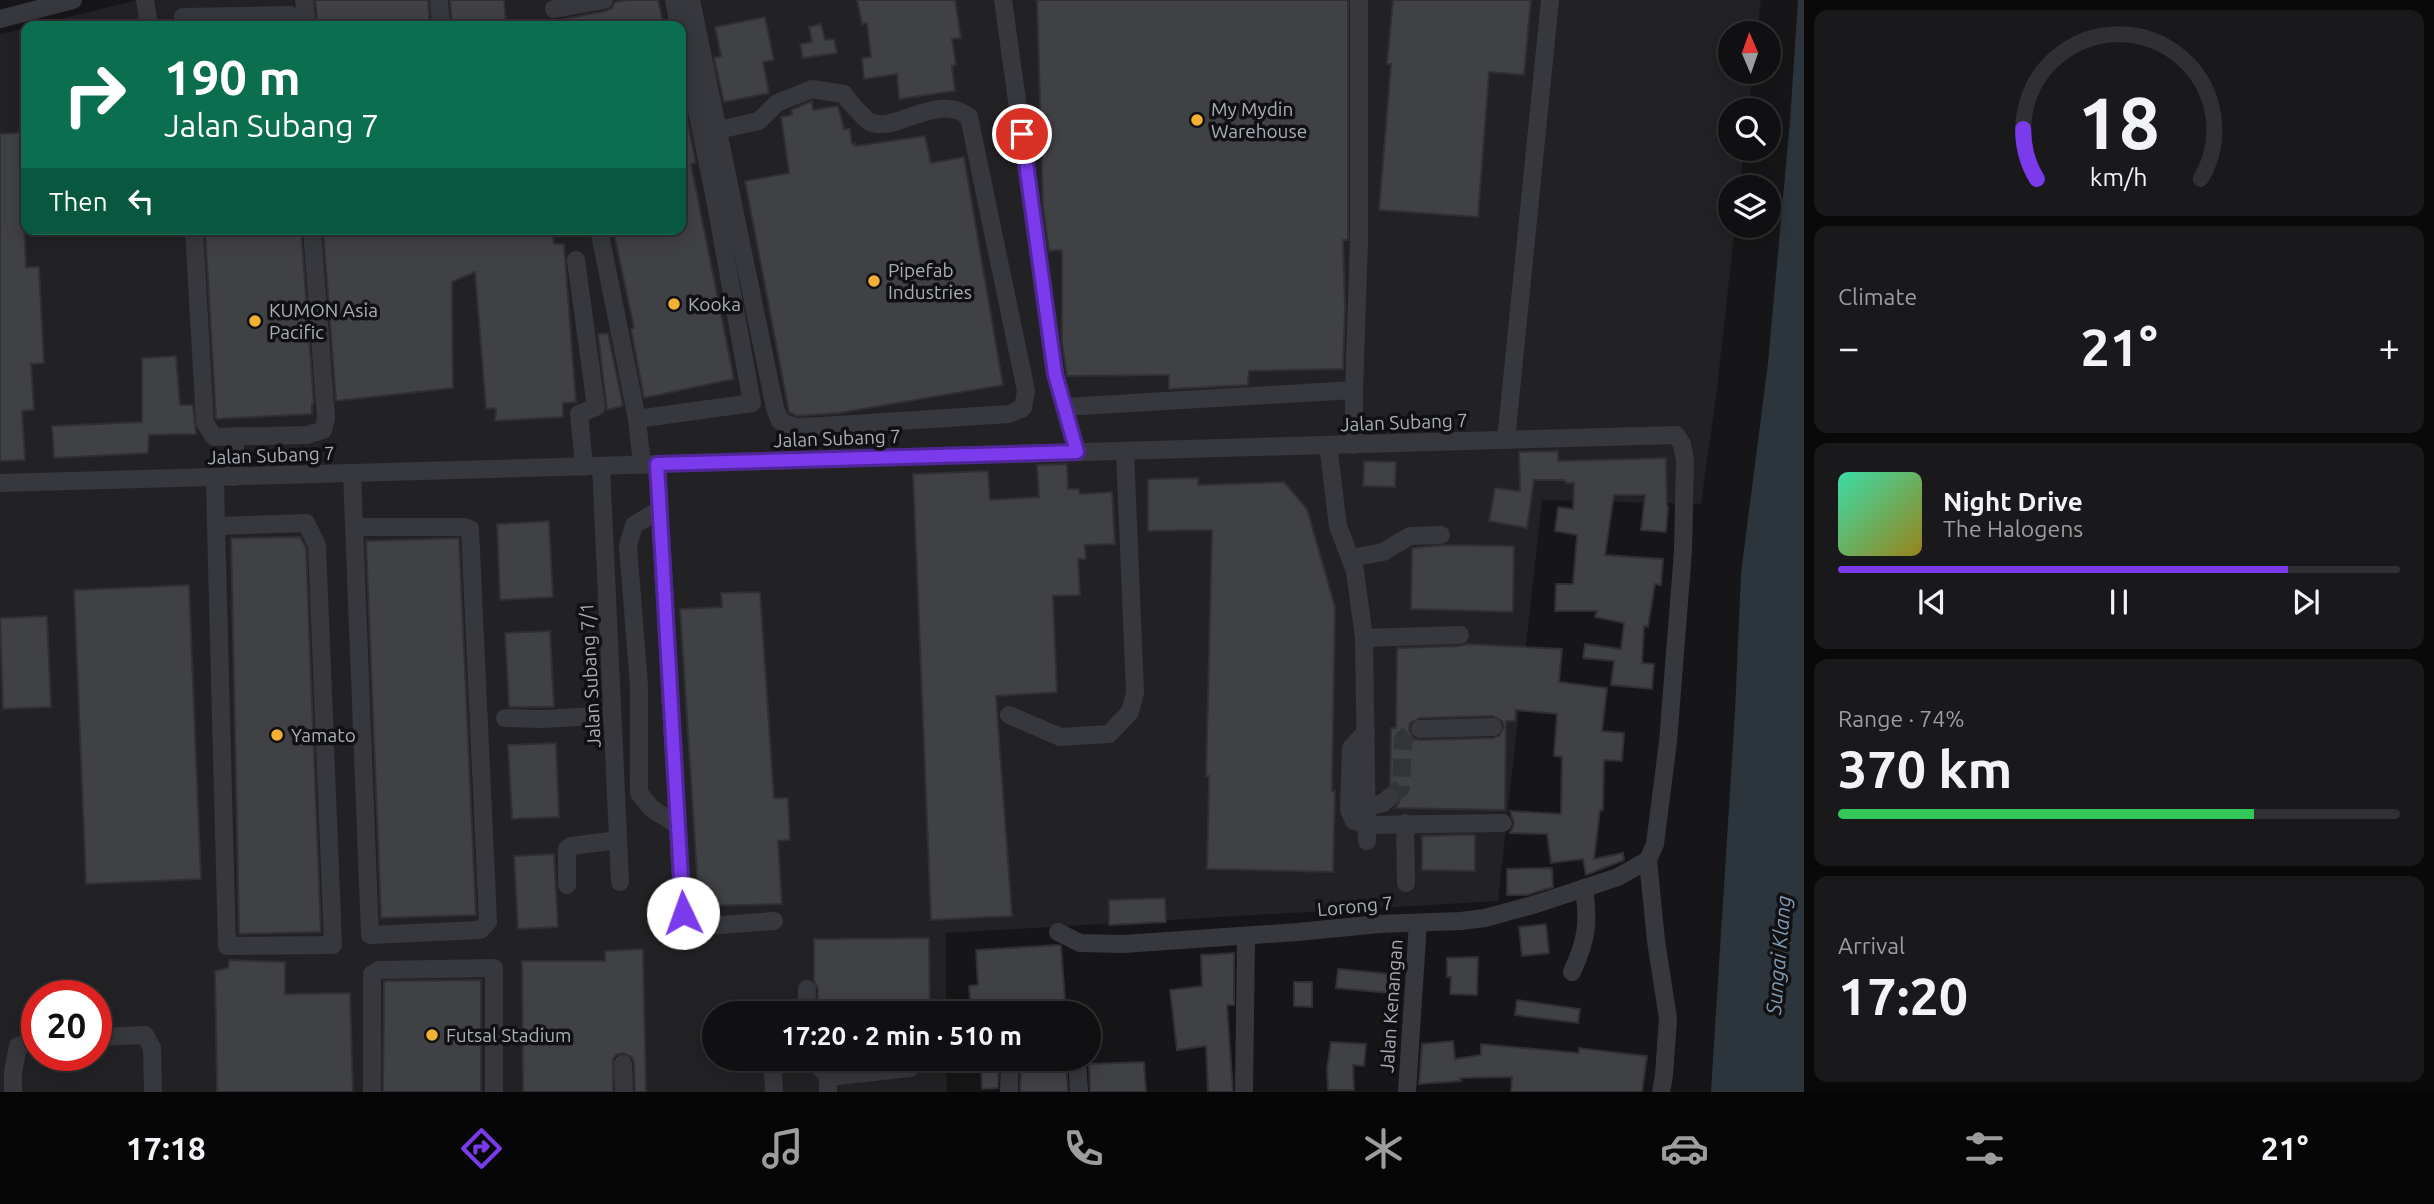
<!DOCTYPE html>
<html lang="en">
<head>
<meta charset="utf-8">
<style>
  :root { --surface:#101012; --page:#19191b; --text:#f1f3f6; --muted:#9c9d9f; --line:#303032; --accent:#7c3aed }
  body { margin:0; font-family:Ubuntu,sans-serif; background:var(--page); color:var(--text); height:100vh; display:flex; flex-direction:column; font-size:26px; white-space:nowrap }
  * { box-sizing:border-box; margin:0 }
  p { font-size:23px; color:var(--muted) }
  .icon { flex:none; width:38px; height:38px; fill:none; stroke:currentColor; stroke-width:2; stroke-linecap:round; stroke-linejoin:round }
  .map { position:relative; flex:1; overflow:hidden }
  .sheet { display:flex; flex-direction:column; gap:10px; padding:10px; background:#09090a; width:630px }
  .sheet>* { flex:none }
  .top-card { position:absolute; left:21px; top:21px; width:665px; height:214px; border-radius:14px; box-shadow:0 4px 18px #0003,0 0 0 2px var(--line); background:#0b6e4f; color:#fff; overflow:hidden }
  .needle { width:46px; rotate:358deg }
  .controls { position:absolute; left:1718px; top:21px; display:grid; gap:14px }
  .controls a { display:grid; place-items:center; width:63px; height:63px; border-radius:50%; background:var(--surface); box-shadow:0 4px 18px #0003,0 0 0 2px var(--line); font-size:35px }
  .speed { position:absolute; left:21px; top:980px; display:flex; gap:14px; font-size:35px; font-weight:700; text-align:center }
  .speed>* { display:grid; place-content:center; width:91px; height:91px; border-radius:50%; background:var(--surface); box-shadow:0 4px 18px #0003,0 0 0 2px var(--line); line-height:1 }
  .speed .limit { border:10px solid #d22; background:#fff; color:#111 }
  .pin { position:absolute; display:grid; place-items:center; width:60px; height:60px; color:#fff; margin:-30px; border:4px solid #fff; border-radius:50%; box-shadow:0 2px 7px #0007 }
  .me { position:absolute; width:77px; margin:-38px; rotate:357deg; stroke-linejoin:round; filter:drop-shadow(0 0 5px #0008) }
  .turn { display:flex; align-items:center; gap:24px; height:147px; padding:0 28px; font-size:32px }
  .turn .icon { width:91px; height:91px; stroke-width:2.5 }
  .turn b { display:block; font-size:49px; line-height:60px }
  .then { display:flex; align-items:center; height:66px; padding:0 28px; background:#0003; gap:14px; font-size:26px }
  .big { font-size:52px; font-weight:600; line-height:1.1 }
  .sheet .widget { flex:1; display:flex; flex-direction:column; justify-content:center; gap:10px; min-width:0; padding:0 24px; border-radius:14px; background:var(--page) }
  .sheet .dial { align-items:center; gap:0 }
  .dial svg { height:182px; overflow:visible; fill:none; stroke:var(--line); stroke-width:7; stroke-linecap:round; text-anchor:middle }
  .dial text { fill:var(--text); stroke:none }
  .song { display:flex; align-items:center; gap:21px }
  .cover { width:84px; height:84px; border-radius:10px; background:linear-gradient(135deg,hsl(160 70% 55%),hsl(50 70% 35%)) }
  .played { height:7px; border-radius:4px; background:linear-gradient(90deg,var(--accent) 80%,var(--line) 80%) }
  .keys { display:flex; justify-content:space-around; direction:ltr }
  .heat { display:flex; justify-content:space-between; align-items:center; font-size:38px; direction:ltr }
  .charge { height:10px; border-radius:5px; background:linear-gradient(90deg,#34c759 74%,var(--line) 0) }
  .trip { position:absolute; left:702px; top:1001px; width:399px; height:70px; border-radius:35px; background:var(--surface); box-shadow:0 4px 18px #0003,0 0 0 2px var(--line); font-weight:600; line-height:70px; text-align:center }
  .tab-bar { display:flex; height:112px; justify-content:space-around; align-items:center; background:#060607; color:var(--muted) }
  .tab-bar .icon { width:49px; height:49px }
  .tab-bar .current { color:var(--accent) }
  .tab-bar b { font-size:32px; color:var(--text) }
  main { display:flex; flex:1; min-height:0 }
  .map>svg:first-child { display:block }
  .built { fill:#222225; fill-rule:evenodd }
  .water { fill:#2c353c }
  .building { fill:#404145; stroke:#303034; stroke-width:2; fill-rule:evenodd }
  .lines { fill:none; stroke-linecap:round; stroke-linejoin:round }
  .minor-tunnel { stroke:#333438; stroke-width:18; stroke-dasharray:18 9; stroke-linecap:butt }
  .minor { stroke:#37383d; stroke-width:18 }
  .route-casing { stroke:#51269a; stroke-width:18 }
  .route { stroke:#7c3aed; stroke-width:12 }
  .poi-dot { fill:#f2b134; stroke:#111113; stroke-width:2.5 }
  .labels { text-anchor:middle; stroke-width:7; stroke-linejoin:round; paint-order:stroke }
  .poi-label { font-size:19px; fill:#a8adb8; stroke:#111113; text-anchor:start }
  .street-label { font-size:19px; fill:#a8adb8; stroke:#111113 }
  .water-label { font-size:21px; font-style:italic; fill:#7f9bb3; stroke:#111113 }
</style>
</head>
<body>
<main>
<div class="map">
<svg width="1804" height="1092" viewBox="0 0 1804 1092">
  <rect width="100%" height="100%" fill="#161618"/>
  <!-- built -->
  <path class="built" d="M 137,0 L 1761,0 L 1757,33 L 1731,33 L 1731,72 L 1753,72 L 1748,110 L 1731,110 L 1731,149 L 1744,149 L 1740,187 L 1731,187 L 1731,226 L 1735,226 L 1716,397 L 1701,504 L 1542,500 L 1498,901 L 946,933 L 946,1013 L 714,1013 L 714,1059 L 946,1059 L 947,1092 L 0,1092 L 0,34 L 26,28 L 26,229 L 681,229 L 681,26 L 32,26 ZM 37,996 L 96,996 L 96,1055 L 37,1055 Z"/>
  <!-- water -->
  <path class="water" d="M 1798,0 L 1804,0 L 1804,1092 L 1711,1092 L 1735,712 L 1741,573 L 1768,363 L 1790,121 Z"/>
  <!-- building -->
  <g class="building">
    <path d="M 315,0 L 428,0 L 430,26 L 318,26 Z"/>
    <path d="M 450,0 L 504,0 L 506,26 L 452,26 Z"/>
    <path d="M 628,0 L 658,0 L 664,26 L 565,26 L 564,19 L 606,11 L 612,8 L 615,2 Z"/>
    <path d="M 857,0 L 955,0 L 961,38 L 952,39 L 956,65 L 952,66 L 955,91 L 899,99 L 897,74 L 864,79 L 862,58 L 871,57 L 867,23 L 862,24 Z"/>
    <path d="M 1037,0 L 1348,0 L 1348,240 L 1343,240 L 1345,309 L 1343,369 L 1249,371 L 1248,385 L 1169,389 L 1169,375 L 1067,376 L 1062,343 L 1062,250 L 1049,251 L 1043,207 Z"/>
    <path d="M 1393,0 L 1531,0 L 1524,75 L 1489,72 L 1478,217 L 1379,210 L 1391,64 L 1387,64 Z"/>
    <path d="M 765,17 L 774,60 L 763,62 L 769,93 L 724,102 L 714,58 L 721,56 L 715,27 Z"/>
    <path d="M 821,24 L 825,40 L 834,39 L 837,53 L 803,58 L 800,44 L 812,42 L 809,27 Z"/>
    <path d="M 681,88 L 696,163 L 691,164 L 734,379 L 644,398 L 631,329 L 634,328 L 613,229 L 681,229 Z"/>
    <path d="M 812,101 L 813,110 L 838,106 L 844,129 L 850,129 L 852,144 L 855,143 L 855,146 L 925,136 L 931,163 L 964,157 L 1003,385 L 839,413 L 797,416 L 789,412 L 745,181 L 789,173 L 781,117 L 792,115 L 791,110 Z"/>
    <path d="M 26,132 L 26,224 L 24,224 L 26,267 L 39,267 L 44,363 L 31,364 L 34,410 L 22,411 L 25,460 L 0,461 L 0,134 Z"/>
    <path d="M 205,229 L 301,229 L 314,404 L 312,404 L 312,414 L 216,419 Z"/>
    <path d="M 323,229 L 552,229 L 554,244 L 564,244 L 576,402 L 563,403 L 563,417 L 495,421 L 496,408 L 486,409 L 475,272 L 452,282 L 453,388 L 336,401 Z"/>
    <path d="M 608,333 L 623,406 L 607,410 L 598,334 Z"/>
    <path d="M 176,356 L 180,405 L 193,405 L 196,434 L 149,435 L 148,453 L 54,458 L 52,426 L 142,422 L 142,358 Z"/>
    <path d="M 1558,451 L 1558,461 L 1666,458 L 1667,507 L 1668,507 L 1666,532 L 1641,530 L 1645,495 L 1614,495 L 1605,555 L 1663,559 L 1661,585 L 1655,584 L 1648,627 L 1644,626 L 1642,663 L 1654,664 L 1652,689 L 1611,685 L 1614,661 L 1583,658 L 1585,644 L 1621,649 L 1624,623 L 1595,617 L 1597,611 L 1555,611 L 1556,584 L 1573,584 L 1577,535 L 1555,531 L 1558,507 L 1573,509 L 1574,483 L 1566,483 L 1565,480 L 1534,480 L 1527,528 L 1489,521 L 1495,488 L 1520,491 L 1519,452 Z"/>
    <path d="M 1364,461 L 1396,462 L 1395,487 L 1363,486 Z"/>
    <path d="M 1067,464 L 1068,489 L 1079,489 L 1080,494 L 1112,492 L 1115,544 L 1085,545 L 1086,559 L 1078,559 L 1080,595 L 1053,596 L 1057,692 L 996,696 L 1012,916 L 931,920 L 913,474 L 988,471 L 990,500 L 1039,497 L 1037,465 Z"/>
    <path d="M 1198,478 L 1198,485 L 1284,482 L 1307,509 L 1335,607 L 1332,791 L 1335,791 L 1333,872 L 1207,869 L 1209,776 L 1206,776 L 1212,530 L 1148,531 L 1148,479 Z"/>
    <path d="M 549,521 L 553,597 L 500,600 L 497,524 Z"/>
    <path d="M 300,537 L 306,548 L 321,932 L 239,934 L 231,538 Z"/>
    <path d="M 459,538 L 476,915 L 381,918 L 366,541 Z"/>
    <path d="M 1446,545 L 1514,546 L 1513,612 L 1411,609 L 1412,548 Z"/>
    <path d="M 189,585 L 201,879 L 86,884 L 74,590 Z"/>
    <path d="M 760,592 L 774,798 L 788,798 L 790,840 L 778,841 L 782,904 L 699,906 L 680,609 L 722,607 L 721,593 Z"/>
    <path d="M 47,616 L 51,707 L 3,709 L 0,618 Z"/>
    <path d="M 550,631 L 554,707 L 509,707 L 505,633 Z"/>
    <path d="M 1467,644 L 1562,649 L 1559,682 L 1607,688 L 1602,731 L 1624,733 L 1622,761 L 1604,760 L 1603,810 L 1600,810 L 1594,859 L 1623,853 L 1624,860 L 1586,875 L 1583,859 L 1551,863 L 1547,834 L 1510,833 L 1514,824 L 1510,811 L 1561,814 L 1562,757 L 1554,756 L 1557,714 L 1516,710 L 1515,721 L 1506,721 L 1505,810 L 1395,808 L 1399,803 L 1400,797 L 1397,790 L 1390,787 L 1391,728 L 1396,728 L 1397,648 L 1460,646 ZM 1493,716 L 1502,721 L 1504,727 L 1499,736 L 1493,738 L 1420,740 L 1414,739 L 1409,730 L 1410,723 L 1420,718 Z"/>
    <path d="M 556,743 L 559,817 L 512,819 L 508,745 Z"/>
    <path d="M 1452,835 L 1475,835 L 1475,871 L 1422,870 L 1422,836 Z"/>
    <path d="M 554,854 L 558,927 L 518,929 L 514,856 Z"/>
    <path d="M 1552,868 L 1553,887 L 1527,895 L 1507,895 L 1507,869 Z"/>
    <path d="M 1165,898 L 1166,922 L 1109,925 L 1109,900 Z"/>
    <path d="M 1546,924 L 1549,953 L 1522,956 L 1519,927 Z"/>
    <path d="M 929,938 L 930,1013 L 817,1013 L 818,989 L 814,981 L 814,939 Z"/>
    <path d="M 1058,945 L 1061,946 L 1066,1013 L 971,1013 L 969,986 L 978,985 L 976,950 Z"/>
    <path d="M 643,949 L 646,1092 L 635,1092 L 634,1063 L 632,1057 L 623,1053 L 616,1055 L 613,1059 L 613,1092 L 523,1092 L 522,961 L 605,961 L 605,951 Z"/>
    <path d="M 1234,953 L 1234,1005 L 1227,1005 L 1233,1092 L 1208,1092 L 1206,1046 L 1177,1050 L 1170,990 L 1202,986 L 1201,955 Z"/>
    <path d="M 1478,957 L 1477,995 L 1450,994 L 1451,977 L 1447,977 L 1447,958 Z"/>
    <path d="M 229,960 L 285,962 L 285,994 L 350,993 L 353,1092 L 217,1092 L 215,971 L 228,968 Z"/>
    <path d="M 1338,969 L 1401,975 L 1399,994 L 1336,988 Z"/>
    <path d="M 481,980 L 481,1092 L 383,1092 L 384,981 Z"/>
    <path d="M 1294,982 L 1312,982 L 1312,1007 L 1294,1006 Z"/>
    <path d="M 1517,1000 L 1580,1009 L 1578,1023 L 1515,1015 Z"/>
    <path d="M 1453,1041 L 1455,1059 L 1481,1055 L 1481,1044 L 1579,1053 L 1579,1048 L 1647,1056 L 1642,1092 L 1511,1092 L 1512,1077 L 1460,1078 L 1461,1081 L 1419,1084 L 1422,1044 Z"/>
    <path d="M 1331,1042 L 1366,1044 L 1364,1066 L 1353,1065 L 1354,1090 L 1328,1090 L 1327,1069 Z"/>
    <path d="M 981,1059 L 999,1059 L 998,1088 L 982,1089 Z"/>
    <path d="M 1021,1059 L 1066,1059 L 1068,1092 L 1020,1092 Z"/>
    <path d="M 1144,1062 L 1146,1092 L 1090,1092 L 1089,1064 Z"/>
  </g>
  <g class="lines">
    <!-- minor-tunnel -->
    <path class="minor-tunnel" d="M 1389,798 L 1401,788 L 1403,740 L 1411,732 L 1420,729"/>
    <!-- minor -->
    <g class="minor">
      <path d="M 145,0 L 149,26"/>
      <path d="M 304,0 L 307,26"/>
      <path d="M 439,0 L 441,26"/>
      <path d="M 674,0 L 679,26"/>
      <path d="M 691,0 L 775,408 L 780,421 L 795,427 L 822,426 L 1009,414 L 1023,408 L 1026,391 L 969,117 C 938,91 896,134 870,122 C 866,120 861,114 858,111 C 852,105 848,101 844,94 L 812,89 L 777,103 L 759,121 L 718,130"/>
      <path d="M 1003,0 L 1055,374 L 1077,452"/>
      <path d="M 554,9 L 604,0"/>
      <path d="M 183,17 L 290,15 L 297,21 L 297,26"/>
      <path d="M 0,19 L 73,0"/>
      <path d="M 194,229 L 205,423 L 214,437 L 307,435 L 323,430 L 326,418 L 312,229"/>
      <path d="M 599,229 L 637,419 L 642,465"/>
      <path d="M 576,260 L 596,407 L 579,414 L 584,467"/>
      <path d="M 1064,407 L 1354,390"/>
      <path d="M 637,419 L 752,403 L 714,194 L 681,33"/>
      <path d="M 1506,440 L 1550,0"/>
      <path d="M 1328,445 L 1338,526 L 1355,571 L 1364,638 L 1367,841"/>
      <path d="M 1354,445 L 1354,390 L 1359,241 L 1359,0"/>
      <path d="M 657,464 L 683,913 L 694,923 L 707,926 L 774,921"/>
      <path d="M 601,466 L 620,882"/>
      <path d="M 352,473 L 370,935 L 480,930 L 488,922 L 470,529 L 464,527 L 355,527"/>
      <path d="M 215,477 L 216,526 L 227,946 L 333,945 L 317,545 L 306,523 L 216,526"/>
      <path d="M 234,477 L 235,436"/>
      <path d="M 0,483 L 1676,435 L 1682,444 L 1685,460 L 1683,551 L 1668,742 L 1655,844 L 1648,860 L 1656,941 L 1668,1018 L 1664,1075 L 1661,1092"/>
      <path d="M 659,510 L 634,525 L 628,546 L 639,686 L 639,793 L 652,809 L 678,825"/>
      <path d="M 1350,558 L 1383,552 L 1410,536 L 1441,535"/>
      <path d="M 1364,638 L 1460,635"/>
      <path d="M 1009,715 L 1060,737 L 1109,734 L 1130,712 L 1135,693 L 1125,451"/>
      <path d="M 505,718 L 543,719 L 612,715"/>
      <path d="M 1420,729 L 1493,727"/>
      <path d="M 1366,732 L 1351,748 L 1349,810 L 1354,821 L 1367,825 L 1503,823"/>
      <path d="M 1367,807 L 1383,803 L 1389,798"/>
      <path d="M 1405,823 L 1406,883"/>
      <path d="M 567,885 L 567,849 L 571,846 L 618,840"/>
      <path d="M 1058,932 L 1080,943 L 1123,944 L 1298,932 L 1379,924 L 1461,921 L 1485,918 L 1536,904 L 1618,877 L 1648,860"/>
      <path d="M 1572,972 C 1587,939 1589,923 1584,888"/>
      <path d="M 806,1013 L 807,989"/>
      <path d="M 96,1037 L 145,1035 L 152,1048 L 153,1092"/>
      <path d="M 772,1059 L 774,1092"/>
      <path d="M 813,1059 L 828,1077 L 828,1092"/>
      <path d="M 1077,1059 L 1079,1092"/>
      <path d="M 623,1064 L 624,1092"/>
      <path d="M 828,1077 L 910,1068"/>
      <path d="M 13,1092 L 13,1072 L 18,1046 L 37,1040"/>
      <path d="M 372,1092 L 372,974 L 379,970 L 494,968 L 494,1092"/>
      <path d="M 1009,1092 L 1010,1059"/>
      <path d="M 1244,1092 L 1246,936"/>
      <path d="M 1407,1092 L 1418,923"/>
    </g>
  </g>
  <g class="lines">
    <!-- route casing -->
    <g class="route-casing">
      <path id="route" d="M 683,913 L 657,464 L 1077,452 L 1055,374 L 1022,134"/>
    </g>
    <!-- route -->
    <use href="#route" class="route"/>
  </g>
  <!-- markers -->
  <g class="poi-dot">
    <circle cx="1197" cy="120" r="7"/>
    <circle cx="874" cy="281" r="7"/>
    <circle cx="674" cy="304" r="7"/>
    <circle cx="255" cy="321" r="7"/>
    <circle cx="277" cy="735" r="7"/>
    <circle cx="432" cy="1035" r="7"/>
  </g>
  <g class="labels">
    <!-- poi labels -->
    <g class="poi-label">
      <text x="1211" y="116">My Mydin<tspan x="1211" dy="22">Warehouse</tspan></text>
      <text x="888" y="277">Pipefab<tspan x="888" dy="22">Industries</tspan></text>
      <text x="688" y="311">Kooka</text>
      <text x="269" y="317">KUMON Asia<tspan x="269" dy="22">Pacific</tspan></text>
      <text x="291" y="742">Yamato</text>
      <text x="446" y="1042">Futsal Stadium</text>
    </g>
    <!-- street labels -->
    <g class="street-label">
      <text transform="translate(1404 422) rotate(-2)" y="7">Jalan Subang 7</text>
      <text transform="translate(837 438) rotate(-2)" y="7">Jalan Subang 7</text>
      <text transform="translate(271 455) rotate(-2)" y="7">Jalan Subang 7</text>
      <text transform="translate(590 675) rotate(-93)" y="7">Jalan Subang 7/1</text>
      <text transform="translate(1355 906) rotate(-5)" y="7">Lorong 7</text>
      <text transform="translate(1391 1006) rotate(-86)" y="7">Jalan Kenangan</text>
    </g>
    <!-- water labels -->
    <g class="water-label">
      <text transform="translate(1779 955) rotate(-85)" y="7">Sungai Klang</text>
    </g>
  </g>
</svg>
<div class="controls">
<a><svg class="needle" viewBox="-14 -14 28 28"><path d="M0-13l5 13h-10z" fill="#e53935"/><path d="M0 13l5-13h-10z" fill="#9c9d9f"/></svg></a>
<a><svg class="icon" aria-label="search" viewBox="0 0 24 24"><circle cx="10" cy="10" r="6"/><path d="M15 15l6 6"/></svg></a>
<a><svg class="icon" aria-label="layers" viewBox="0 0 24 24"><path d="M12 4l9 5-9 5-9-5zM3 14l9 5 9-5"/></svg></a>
</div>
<div class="speed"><div class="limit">20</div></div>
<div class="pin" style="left:1022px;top:134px;background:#d93025"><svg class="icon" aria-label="arrive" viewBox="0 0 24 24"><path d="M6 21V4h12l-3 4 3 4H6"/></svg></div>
<svg class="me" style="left:683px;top:913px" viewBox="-20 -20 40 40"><circle r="19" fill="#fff"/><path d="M0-13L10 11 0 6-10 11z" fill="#7c3aed"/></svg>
<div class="trip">17:20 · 2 min · 510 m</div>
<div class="top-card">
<div class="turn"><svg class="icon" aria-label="right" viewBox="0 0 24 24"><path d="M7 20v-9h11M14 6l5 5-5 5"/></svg><div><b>190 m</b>Jalan Subang 7</div></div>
<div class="then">Then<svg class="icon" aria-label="left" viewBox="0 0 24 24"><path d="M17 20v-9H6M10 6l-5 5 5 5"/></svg></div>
</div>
</div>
<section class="sheet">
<div class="widget dial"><svg viewBox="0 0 100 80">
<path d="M14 69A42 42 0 1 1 86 69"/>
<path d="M14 69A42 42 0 0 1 8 47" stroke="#7c3aed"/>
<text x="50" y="56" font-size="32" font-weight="700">18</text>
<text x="50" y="72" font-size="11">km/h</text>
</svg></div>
<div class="widget"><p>Climate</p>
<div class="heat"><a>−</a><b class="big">21°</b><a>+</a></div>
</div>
<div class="widget">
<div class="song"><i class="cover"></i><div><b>Night Drive</b><p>The Halogens</p></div></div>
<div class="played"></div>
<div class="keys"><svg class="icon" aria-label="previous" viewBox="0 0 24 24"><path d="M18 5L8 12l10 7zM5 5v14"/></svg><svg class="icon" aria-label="pause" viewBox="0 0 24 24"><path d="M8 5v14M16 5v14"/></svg><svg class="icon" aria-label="next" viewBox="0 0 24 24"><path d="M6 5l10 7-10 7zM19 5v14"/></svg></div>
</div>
<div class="widget"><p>Range · 74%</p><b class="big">370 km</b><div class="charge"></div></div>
<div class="widget"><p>Arrival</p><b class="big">17:20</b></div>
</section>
</main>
<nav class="tab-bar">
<b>17:18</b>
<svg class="icon current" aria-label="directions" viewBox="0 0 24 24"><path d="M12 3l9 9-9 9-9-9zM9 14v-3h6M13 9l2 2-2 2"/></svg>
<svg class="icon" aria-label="music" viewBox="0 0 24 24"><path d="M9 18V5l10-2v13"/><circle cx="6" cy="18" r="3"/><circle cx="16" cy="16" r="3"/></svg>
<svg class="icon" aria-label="phone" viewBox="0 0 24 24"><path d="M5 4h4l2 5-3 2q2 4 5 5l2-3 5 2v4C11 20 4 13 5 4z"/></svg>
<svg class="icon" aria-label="climate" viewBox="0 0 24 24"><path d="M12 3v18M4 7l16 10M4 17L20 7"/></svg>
<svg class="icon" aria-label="car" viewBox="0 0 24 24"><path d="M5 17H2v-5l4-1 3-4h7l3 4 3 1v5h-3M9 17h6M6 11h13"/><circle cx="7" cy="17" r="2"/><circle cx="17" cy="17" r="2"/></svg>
<svg class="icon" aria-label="filters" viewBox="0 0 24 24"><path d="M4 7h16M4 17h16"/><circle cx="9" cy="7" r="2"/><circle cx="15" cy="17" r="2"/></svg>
<b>21°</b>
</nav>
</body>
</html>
